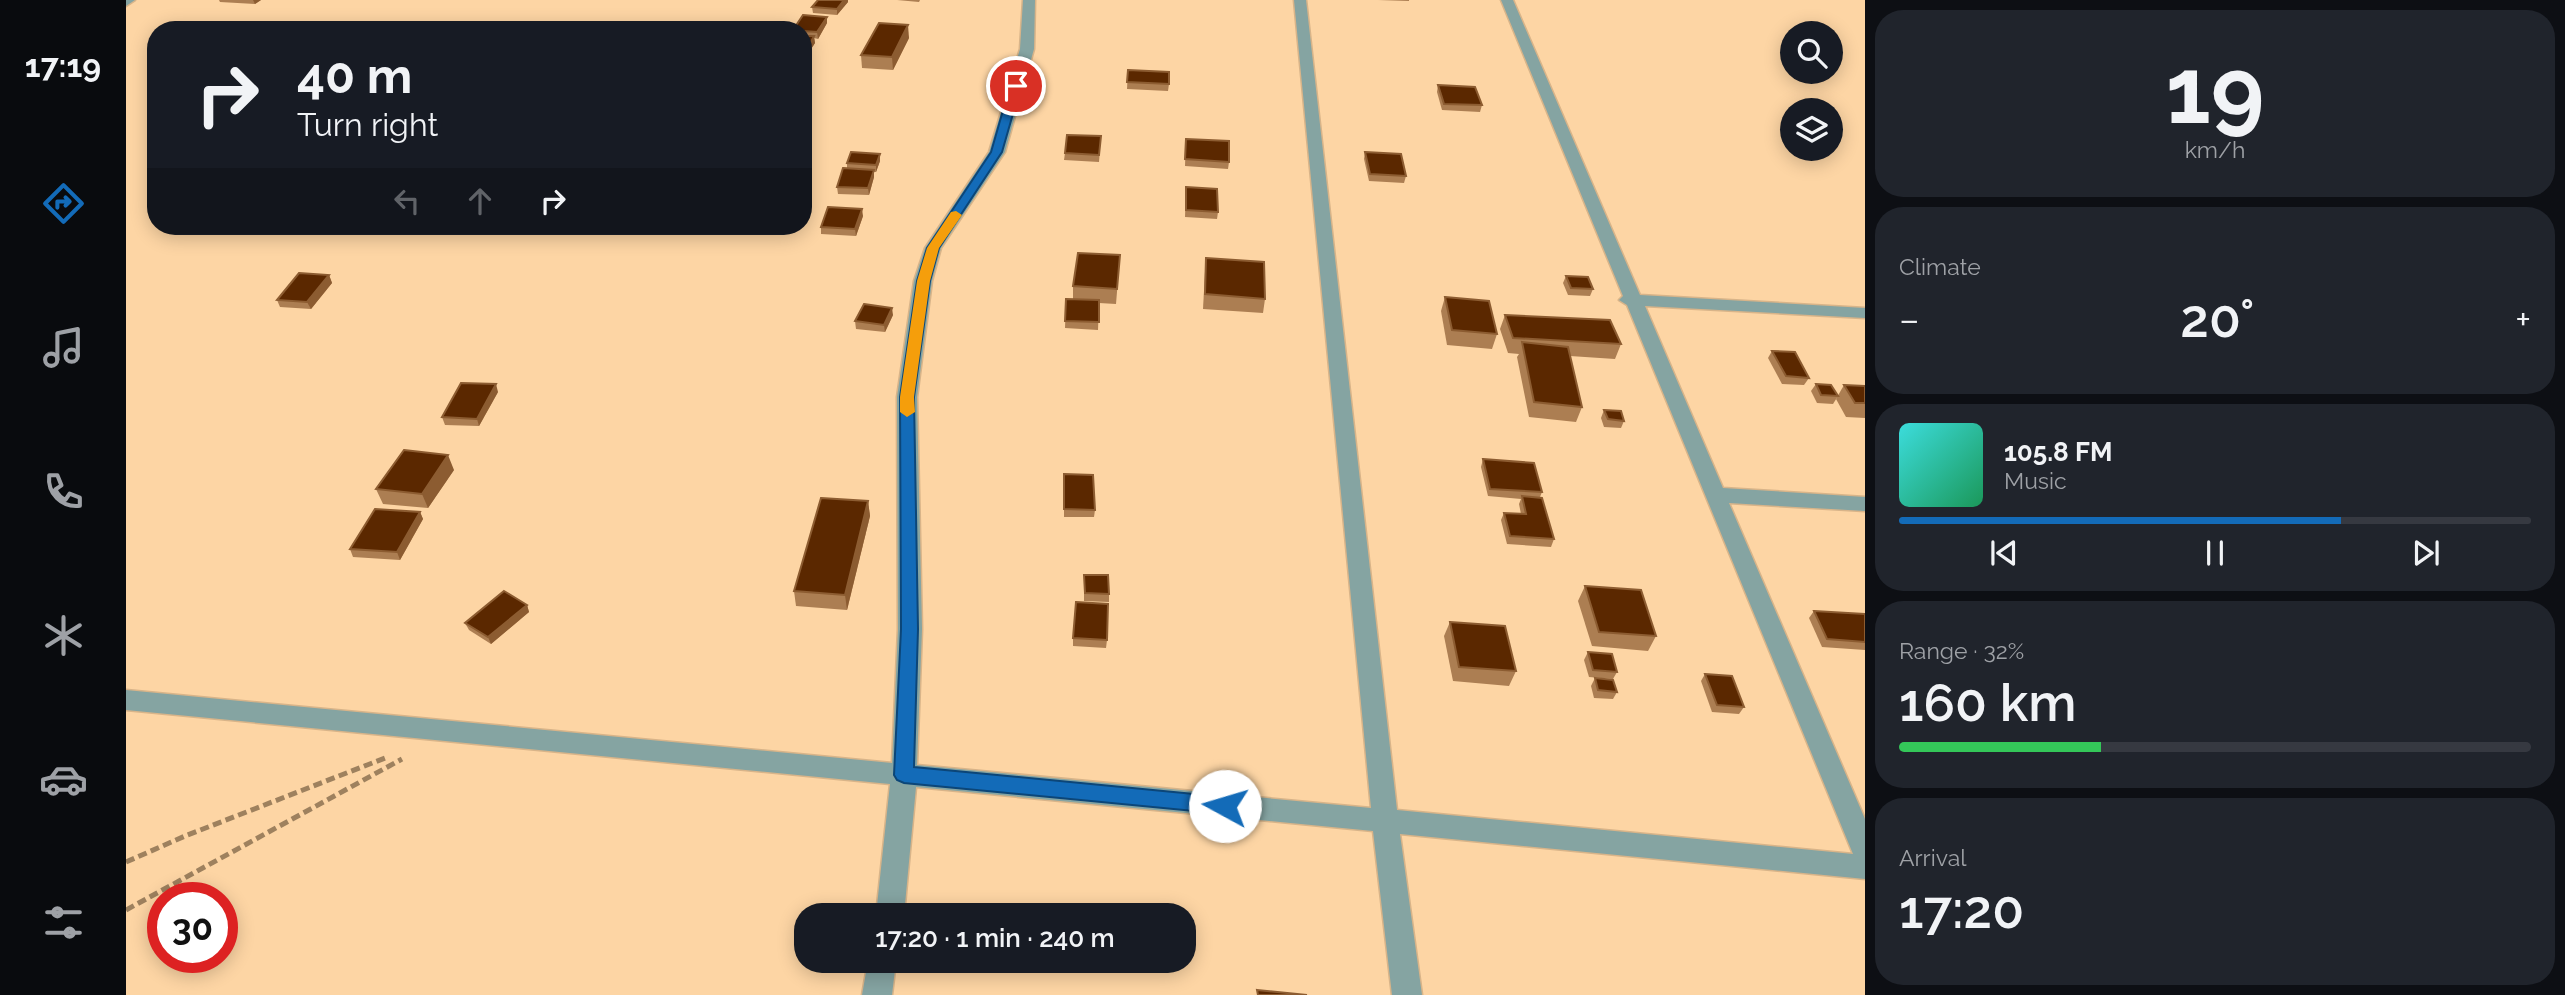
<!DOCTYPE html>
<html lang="en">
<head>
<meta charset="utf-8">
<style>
  :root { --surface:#171b24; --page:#20242c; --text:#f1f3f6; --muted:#9ea1a6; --line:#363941; --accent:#136bb8 }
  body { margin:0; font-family:Raleway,sans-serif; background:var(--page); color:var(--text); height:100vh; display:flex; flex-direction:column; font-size:26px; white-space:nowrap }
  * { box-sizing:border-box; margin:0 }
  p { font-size:23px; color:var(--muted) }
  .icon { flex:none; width:38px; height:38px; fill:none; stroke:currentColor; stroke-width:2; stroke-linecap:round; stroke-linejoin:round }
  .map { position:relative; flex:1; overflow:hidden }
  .sheet { display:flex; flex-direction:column; gap:10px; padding:10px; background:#0d0f14; width:700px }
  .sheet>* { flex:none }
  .top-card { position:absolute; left:21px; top:21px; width:665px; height:214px; border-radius:28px; box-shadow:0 4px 18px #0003; background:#171b24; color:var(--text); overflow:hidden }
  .buttons { position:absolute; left:1654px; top:21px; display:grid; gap:14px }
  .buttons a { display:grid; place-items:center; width:63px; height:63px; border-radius:50%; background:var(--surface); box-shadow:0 4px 18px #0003; font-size:35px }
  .speed { position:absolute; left:21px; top:882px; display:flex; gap:14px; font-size:35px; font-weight:700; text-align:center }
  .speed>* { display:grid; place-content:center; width:91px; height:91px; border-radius:50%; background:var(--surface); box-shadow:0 4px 18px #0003; line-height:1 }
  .speed .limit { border:10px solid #d22; background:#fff; color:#111 }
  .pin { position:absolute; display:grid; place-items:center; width:60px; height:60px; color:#fff; margin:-30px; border:4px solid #fff; border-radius:50%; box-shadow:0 2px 7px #0007 }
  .me { position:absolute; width:77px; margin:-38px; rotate:276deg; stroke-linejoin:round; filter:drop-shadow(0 0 5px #0008) }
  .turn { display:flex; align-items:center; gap:24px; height:147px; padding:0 35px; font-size:32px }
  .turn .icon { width:91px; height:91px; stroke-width:2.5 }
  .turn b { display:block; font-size:49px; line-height:60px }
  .lanes { display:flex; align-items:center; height:66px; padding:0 35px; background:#0003; justify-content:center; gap:35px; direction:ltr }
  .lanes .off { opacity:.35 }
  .big { font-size:52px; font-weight:600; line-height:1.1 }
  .sheet .widget { flex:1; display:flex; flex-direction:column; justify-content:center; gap:10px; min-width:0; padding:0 24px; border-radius:28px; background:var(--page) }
  .sheet .dial { align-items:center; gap:0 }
  .dial b { font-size:91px; line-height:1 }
  .song { display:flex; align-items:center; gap:21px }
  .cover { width:84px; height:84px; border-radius:10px; background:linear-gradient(135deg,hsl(180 70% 55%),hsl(150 70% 35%)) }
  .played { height:7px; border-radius:4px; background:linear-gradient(90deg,var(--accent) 70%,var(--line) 70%) }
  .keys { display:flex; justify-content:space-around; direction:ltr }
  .heat { display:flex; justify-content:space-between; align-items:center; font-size:38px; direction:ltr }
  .charge { height:10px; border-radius:5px; background:linear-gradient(90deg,#34c759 32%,var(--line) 0) }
  .trip { position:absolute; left:668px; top:903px; width:402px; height:70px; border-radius:28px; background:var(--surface); box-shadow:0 4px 18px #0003; font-weight:600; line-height:70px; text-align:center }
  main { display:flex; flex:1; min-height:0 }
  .tab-bar { display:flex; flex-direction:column; width:126px; justify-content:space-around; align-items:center; background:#090b0e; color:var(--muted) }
  .tab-bar .icon { width:49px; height:49px }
  .tab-bar .active { color:var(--accent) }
  .tab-bar b { font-size:32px; color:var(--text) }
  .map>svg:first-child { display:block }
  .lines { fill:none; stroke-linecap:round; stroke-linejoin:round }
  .street-casing { stroke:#d8b489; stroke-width:3 }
  .path { stroke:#9e815e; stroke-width:5; stroke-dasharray:9 4.5; stroke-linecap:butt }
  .street { fill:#85a4a2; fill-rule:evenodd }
  .wall { fill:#ac7e52 }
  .shaded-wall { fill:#8c5c31 }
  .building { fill:#5b2800; stroke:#8c5c31; stroke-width:2 }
  .route { fill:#136bb8; stroke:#0c4678; stroke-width:2 }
  .slow { fill:#f59e0b }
</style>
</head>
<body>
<main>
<nav class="tab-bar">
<b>17:19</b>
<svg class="icon active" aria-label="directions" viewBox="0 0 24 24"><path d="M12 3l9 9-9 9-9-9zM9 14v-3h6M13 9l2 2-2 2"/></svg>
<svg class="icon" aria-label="music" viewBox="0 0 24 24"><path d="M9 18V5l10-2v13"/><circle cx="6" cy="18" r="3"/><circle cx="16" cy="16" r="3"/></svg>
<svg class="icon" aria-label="phone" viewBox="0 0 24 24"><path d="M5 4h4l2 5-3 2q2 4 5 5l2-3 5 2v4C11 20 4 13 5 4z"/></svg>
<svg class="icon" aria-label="climate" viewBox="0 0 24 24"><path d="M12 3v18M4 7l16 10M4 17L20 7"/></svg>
<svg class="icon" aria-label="car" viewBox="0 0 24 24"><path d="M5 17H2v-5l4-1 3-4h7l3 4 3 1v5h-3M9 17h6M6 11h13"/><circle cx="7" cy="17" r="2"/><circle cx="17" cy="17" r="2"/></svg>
<svg class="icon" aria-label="filters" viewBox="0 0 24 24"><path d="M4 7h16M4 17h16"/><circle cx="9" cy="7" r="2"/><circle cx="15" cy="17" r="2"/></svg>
</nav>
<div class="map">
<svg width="1739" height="995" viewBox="0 0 1739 995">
  <rect width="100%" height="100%" fill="#fdd5a4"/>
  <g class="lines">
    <!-- street casing -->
    <g class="street-casing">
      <g id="street">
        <path d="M 0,0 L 9,0 L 0,6 Z"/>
        <path d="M 897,0 L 909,0 L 908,49 L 879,152 L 815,248 L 806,281 L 791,397 L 796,629 L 791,765 L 1245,808 L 1168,0 L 1180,0 L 1271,810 L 1727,854 L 1501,305 L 1493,300 L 1497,296 L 1375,0 L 1387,0 L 1514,295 L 1739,308 L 1739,318 L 1519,306 L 1597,488 L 1739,497 L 1739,511 L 1603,503 L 1739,819 L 1739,879 L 1274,834 L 1296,995 L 1266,995 L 1247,831 L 790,787 L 778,915 L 750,915 L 764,784 L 0,710 L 0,690 L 766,763 L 772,629 L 771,397 L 788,281 L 799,248 L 863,152 L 894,49 Z"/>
        <path d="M 742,961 L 770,961 L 766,995 L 736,995 Z"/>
      </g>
    </g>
    <!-- path -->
    <g class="path">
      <path d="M 0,862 L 59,836 L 259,758"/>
      <path d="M 0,910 L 276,759"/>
    </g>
    <!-- street -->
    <use href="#street" class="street"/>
  </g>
  <!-- wall -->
  <g class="wall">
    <path d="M 93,0 L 135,0 L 129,4 L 94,2 Z"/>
    <path d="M 692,0 L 722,0 L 722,2 L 711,15 L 687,13 L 686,7 Z"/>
    <path d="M 771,0 L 794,0 L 793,2 Z"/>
    <path d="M 1252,0 L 1283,0 L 1283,1 Z"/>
    <path d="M 701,17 L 701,23 L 692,39 L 688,38 L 689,43 L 683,52 L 677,52 L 677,30 Z"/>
    <path d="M 783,38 L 767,70 L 736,68 L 735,55 Z"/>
    <path d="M 1002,70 L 1043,84 L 1042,91 L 1001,89 Z"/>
    <path d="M 1312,85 L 1356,105 L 1354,112 L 1316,110 L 1311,92 Z"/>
    <path d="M 975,136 L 973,162 L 938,160 L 939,153 Z"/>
    <path d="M 1060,139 L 1103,162 L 1102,169 L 1059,166 Z"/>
    <path d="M 1239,152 L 1280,176 L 1278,183 L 1243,181 L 1238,159 Z"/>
    <path d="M 754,161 L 750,172 L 748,172 L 748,177 L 743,195 L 712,194 L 711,187 L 721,168 L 721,163 Z"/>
    <path d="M 1060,187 L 1092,212 L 1091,219 L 1059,217 Z"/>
    <path d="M 737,216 L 730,236 L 695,234 L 695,227 Z"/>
    <path d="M 994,255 L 990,304 L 973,303 L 972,330 L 939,328 L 940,299 L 947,299 L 947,286 Z"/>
    <path d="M 1080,258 L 1139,299 L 1137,313 L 1077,309 L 1079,272 Z"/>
    <path d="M 203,275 L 206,283 L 185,309 L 154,307 L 151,300 Z"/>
    <path d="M 1440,276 L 1467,289 L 1464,296 L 1442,295 L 1437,283 Z"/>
    <path d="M 1319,297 L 1371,334 L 1366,349 L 1321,345 L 1315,311 Z"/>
    <path d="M 767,315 L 759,332 L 730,329 L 729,321 Z"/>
    <path d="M 1379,315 L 1495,344 L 1489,359 L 1444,356 L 1456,407 L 1450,422 L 1403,417 L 1391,357 L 1393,354 L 1382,353 L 1374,329 Z"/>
    <path d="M 1646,351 L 1683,378 L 1678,385 L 1656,384 L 1642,358 Z"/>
    <path d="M 1690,384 L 1712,396 L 1707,404 L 1691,403 L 1685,391 Z"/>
    <path d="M 1718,385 L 1739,386 L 1739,418 L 1720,417 L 1710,399 Z"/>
    <path d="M 372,392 L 353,426 L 319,425 L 316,417 Z"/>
    <path d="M 1478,410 L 1498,421 L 1495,428 L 1478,427 L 1475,418 Z"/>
    <path d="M 1357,459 L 1416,492 L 1414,497 L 1428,539 L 1425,547 L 1381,544 L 1375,520 L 1378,513 L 1395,514 L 1393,504 L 1395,499 L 1362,496 L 1355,467 Z"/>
    <path d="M 328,470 L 302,508 L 257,504 L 250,489 Z"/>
    <path d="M 938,474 L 969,510 L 968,517 L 938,517 Z"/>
    <path d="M 742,501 L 744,516 L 721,610 L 670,606 L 668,591 Z"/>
    <path d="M 294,512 L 297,519 L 274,560 L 227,557 L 224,549 Z"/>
    <path d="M 958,575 L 983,594 L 983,602 L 958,601 Z"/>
    <path d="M 1459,586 L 1530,636 L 1522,651 L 1466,646 L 1452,601 Z"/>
    <path d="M 401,605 L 403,612 L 365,644 L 343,630 L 339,623 Z"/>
    <path d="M 1688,611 L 1739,614 L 1739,650 L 1696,647 L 1683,618 Z"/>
    <path d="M 1324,622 L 1390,671 L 1383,686 L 1327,681 L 1318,636 Z"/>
    <path d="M 947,638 L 981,640 L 980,648 L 947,646 Z"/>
    <path d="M 1462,652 L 1491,672 L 1487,679 L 1463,677 L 1458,660 Z"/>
    <path d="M 1579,674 L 1618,707 L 1613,714 L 1586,712 L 1575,681 Z"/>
    <path d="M 1469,678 L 1491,692 L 1487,699 L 1468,698 L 1465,686 Z"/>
  </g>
  <!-- shaded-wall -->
  <g class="shaded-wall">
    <path d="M 127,0 L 135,0 L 129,4 Z"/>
    <path d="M 718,0 L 722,0 L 722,2 L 711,15 L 711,9 Z"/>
    <path d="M 701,17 L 701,23 L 692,39 L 691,32 Z"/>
    <path d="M 782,25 L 783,38 L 767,70 L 766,57 Z"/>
    <path d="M 688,36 L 689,43 L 683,52 L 683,46 Z"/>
    <path d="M 754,154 L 754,161 L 750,172 L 750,165 Z"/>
    <path d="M 748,170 L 748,177 L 743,195 L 742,188 Z"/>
    <path d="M 736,209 L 737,216 L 730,236 L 729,229 Z"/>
    <path d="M 203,275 L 206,283 L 185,309 L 181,302 Z"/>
    <path d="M 766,308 L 767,315 L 759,332 L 758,325 Z"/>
    <path d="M 370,384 L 372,392 L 353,426 L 351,419 Z"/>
    <path d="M 322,455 L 328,470 L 302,508 L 296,494 Z"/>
    <path d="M 742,501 L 744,516 L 721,610 L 719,595 Z"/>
    <path d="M 294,512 L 297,519 L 274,560 L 271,552 Z"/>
    <path d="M 401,605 L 403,612 L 365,644 L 362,637 Z"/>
  </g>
  <!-- building -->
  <g class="building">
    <path d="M 692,0 L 718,0 L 711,9 L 686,7 Z"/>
    <path d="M 677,15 L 701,17 L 691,32 L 677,31 L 677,30 L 667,30 Z"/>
    <path d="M 753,23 L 782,25 L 766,57 L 735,55 Z"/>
    <path d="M 677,36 L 688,36 L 683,46 L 677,45 Z"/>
    <path d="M 1002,70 L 1043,72 L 1043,84 L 1001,82 Z"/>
    <path d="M 1312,85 L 1349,87 L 1356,105 L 1318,104 Z"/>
    <path d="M 941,135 L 975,136 L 973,155 L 939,153 Z"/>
    <path d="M 1060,139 L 1103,141 L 1103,162 L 1059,159 Z"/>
    <path d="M 725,152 L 754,154 L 750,165 L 721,163 Z"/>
    <path d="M 1239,152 L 1275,154 L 1280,176 L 1244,174 Z"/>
    <path d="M 717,168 L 748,170 L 742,188 L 711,187 Z"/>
    <path d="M 1060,187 L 1091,189 L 1092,212 L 1060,210 Z"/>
    <path d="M 702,207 L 736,209 L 729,229 L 695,227 Z"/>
    <path d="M 952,253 L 994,255 L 991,289 L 947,286 Z"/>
    <path d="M 1080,258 L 1138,262 L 1139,299 L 1079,294 Z"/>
    <path d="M 173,273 L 203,275 L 181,302 L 151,300 Z"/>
    <path d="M 1440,276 L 1462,277 L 1467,289 L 1445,288 Z"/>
    <path d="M 1319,297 L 1363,301 L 1371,334 L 1326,330 Z"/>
    <path d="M 940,299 L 973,300 L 973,322 L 939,321 Z"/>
    <path d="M 738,304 L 766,308 L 758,325 L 729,321 Z"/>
    <path d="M 1379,315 L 1484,320 L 1495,344 L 1387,338 Z"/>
    <path d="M 1396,342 L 1442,347 L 1456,407 L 1408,402 Z"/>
    <path d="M 1646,351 L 1669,352 L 1683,378 L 1660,376 Z"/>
    <path d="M 335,383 L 370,384 L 351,419 L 316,417 Z"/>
    <path d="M 1690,384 L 1705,385 L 1712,396 L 1695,395 Z"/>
    <path d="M 1718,385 L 1739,386 L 1739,403 L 1729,403 Z"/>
    <path d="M 1478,410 L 1495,411 L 1498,421 L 1482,419 Z"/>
    <path d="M 278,450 L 322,455 L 296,494 L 250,489 Z"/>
    <path d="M 1357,459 L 1408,463 L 1416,492 L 1364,489 Z"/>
    <path d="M 938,474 L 967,475 L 969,510 L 938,509 Z"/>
    <path d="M 1396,496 L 1416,498 L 1428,539 L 1384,536 L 1378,513 L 1400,514 Z"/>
    <path d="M 695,498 L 742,501 L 719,595 L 668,591 Z"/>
    <path d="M 249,509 L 294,512 L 271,552 L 224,549 Z"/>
    <path d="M 958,575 L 982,575 L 983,594 L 959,593 Z"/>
    <path d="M 1459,586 L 1515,590 L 1530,636 L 1473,632 Z"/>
    <path d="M 378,591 L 401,605 L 362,637 L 339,623 Z"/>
    <path d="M 950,602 L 982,604 L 981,640 L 947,638 Z"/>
    <path d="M 1688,611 L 1739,614 L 1739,642 L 1701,639 Z"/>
    <path d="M 1324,622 L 1379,626 L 1390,671 L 1333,667 Z"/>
    <path d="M 1462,652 L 1486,654 L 1491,672 L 1467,670 Z"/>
    <path d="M 1579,674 L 1606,676 L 1618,707 L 1591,705 Z"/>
    <path d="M 1469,678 L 1487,680 L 1491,692 L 1472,690 Z"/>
    <path d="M 1131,990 L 1181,995 L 1132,995 Z"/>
  </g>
  <!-- route -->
  <path class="route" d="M 890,83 L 895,86 L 876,152 L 813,248 L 804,281 L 788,397 L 792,629 L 788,767 L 1099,797 L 1106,800 L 1109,806 L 1106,812 L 1099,814 L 778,783 L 771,780 L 768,775 L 775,629 L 774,397 L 791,281 L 801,248 L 865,152 L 884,86 Z"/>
  <!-- slow -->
  <path class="slow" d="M 830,211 L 836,215 L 813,248 L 804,281 L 788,397 L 789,412 L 781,417 L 774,412 L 774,397 L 791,281 L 801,248 L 825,212 Z"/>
</svg>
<div class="buttons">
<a><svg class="icon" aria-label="search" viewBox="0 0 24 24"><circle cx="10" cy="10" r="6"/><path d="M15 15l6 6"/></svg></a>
<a><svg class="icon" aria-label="layers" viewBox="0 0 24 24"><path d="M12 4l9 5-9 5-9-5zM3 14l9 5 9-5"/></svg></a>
</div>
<div class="speed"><div class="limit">30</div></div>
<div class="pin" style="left:890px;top:86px;background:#d93025"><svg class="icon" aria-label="arrive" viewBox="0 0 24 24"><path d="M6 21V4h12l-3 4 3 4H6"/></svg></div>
<svg class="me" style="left:1099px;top:806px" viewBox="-20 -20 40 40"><circle r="19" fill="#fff"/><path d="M0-13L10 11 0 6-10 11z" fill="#136bb8"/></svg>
<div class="trip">17:20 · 1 min · 240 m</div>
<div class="top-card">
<div class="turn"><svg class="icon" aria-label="right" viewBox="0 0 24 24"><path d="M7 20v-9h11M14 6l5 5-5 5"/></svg><div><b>40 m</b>Turn right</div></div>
<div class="lanes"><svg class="icon off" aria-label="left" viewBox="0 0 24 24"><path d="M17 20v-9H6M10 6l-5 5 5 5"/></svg><svg class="icon off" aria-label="ahead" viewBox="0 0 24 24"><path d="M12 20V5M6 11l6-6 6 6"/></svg><svg class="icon" aria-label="right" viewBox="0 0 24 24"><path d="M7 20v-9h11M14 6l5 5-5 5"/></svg></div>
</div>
</div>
<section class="sheet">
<div class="widget dial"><b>19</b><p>km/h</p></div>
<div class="widget"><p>Climate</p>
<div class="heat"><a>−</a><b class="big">20°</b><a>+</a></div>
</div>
<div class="widget">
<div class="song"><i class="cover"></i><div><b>105.8 FM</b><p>Music</p></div></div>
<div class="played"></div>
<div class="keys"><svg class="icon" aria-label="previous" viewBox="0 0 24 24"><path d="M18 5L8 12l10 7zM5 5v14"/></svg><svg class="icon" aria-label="pause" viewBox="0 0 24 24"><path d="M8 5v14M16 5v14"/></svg><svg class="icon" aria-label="next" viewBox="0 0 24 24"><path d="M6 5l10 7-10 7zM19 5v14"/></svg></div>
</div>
<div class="widget"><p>Range · 32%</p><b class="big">160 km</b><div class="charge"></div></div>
<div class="widget"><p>Arrival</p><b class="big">17:20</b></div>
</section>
</main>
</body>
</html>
